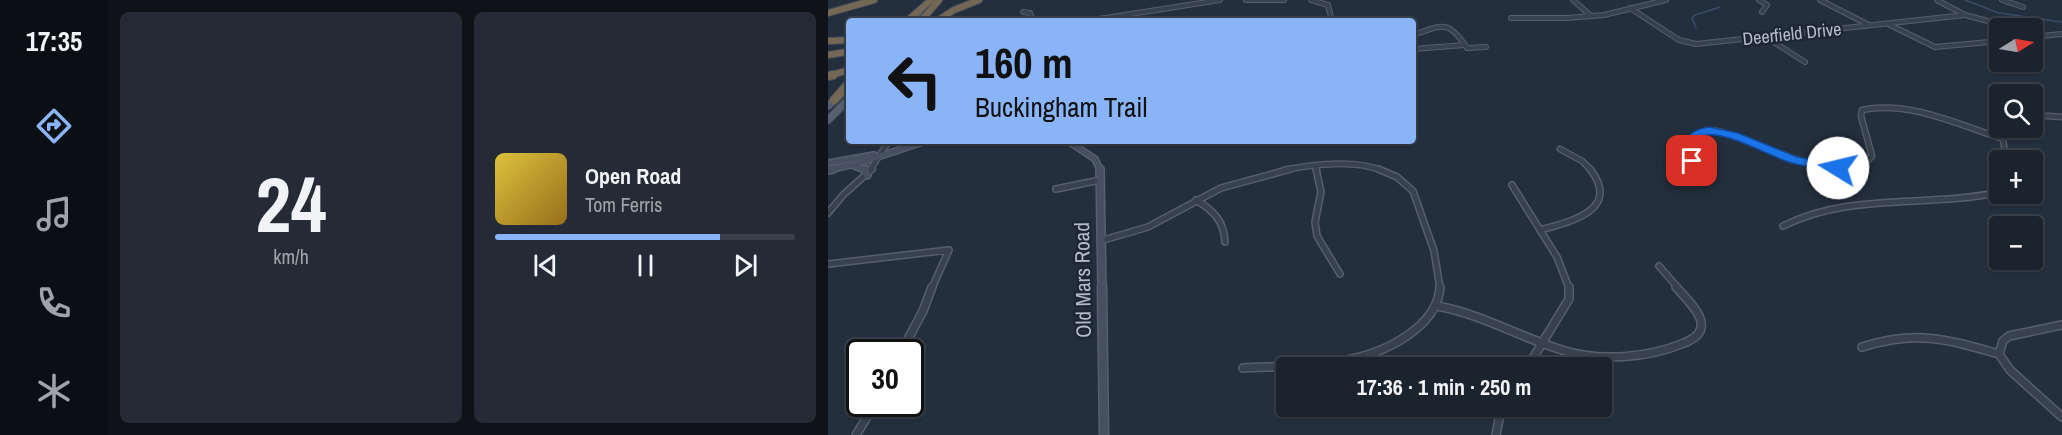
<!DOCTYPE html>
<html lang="en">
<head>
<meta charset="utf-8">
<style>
  :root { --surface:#1b232e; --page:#242b36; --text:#f1f3f6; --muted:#a0a4aa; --line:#39404a; --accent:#8ab4f8 }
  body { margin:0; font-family:"Archivo Narrow",sans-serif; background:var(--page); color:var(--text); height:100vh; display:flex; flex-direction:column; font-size:22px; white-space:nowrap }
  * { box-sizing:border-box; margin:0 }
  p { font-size:20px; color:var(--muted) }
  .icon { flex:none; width:33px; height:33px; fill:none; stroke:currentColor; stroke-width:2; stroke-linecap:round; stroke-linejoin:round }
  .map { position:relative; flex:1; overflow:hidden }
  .drawer { display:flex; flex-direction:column; gap:12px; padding:12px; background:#0f1319; width:720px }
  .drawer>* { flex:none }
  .top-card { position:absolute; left:18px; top:18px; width:570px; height:126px; border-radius:6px; box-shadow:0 2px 4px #0004,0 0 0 2px var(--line); background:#8ab4f8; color:#111; overflow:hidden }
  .needle { width:39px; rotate:79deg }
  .tools { position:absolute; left:1161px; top:18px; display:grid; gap:12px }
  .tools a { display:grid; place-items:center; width:54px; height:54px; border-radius:6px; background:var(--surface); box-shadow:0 2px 4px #0004,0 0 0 2px var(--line); font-size:30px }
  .speed { position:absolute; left:18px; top:339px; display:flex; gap:12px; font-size:30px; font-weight:700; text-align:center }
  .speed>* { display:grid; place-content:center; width:78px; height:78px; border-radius:50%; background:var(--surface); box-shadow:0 2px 4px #0004,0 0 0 2px var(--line); line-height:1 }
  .speed .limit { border:3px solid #111; border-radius:9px; background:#fff; color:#111 }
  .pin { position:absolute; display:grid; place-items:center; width:51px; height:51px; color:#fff; margin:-26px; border-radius:12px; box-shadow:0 3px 9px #0006 }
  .me { position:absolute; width:66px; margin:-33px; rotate:279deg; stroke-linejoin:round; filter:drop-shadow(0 0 4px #0008) }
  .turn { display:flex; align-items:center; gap:21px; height:126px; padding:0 30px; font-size:27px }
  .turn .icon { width:78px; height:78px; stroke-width:2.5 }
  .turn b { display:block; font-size:42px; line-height:51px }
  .drawer .card { flex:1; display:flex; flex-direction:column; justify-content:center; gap:9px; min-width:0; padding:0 21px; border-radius:9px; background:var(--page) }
  .drawer .dial { align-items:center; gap:0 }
  .dial b { font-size:78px; line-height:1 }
  .song { display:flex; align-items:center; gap:18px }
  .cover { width:72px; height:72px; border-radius:9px; background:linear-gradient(135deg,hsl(50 70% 55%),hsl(40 70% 35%)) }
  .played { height:6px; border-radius:3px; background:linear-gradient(90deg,var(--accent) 75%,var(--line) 75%) }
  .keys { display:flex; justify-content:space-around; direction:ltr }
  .drawer .tiles { flex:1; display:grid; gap:12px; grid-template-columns:repeat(2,1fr) }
  .trip { position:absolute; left:448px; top:357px; width:336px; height:60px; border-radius:6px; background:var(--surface); box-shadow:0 2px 4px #0004,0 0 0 2px var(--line); font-weight:800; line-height:60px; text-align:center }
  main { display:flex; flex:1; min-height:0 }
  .dock { display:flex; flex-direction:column; width:108px; justify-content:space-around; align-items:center; background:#0b0e12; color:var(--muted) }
  .dock .icon { width:42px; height:42px }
  .dock .current { color:var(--accent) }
  .dock b { font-size:27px; color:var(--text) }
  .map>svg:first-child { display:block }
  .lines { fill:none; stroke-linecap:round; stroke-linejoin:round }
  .stream { stroke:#394c67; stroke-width:1.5 }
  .street-far3-casing { stroke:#565f6c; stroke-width:6 }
  .street-far2-casing { stroke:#565f6c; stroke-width:7 }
  .street-far1-casing { stroke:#565f6c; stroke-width:8 }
  .street-casing { stroke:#565f6c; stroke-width:10 }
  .secondary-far2-casing { stroke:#565f6c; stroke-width:8 }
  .secondary-far1-casing { stroke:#565f6c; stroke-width:10 }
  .secondary-casing { stroke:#565f6c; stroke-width:11 }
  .primary-far1-casing { stroke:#414a57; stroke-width:8 }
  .primary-casing { stroke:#414a57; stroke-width:9 }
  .highway-far1-casing { stroke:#434c59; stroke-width:8 }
  .highway-casing { stroke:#434c59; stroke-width:10 }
  .street-far3 { stroke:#38414e; stroke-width:4 }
  .street-far2 { stroke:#38414e; stroke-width:4.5 }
  .street-far1 { stroke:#38414e; stroke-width:5 }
  .street { stroke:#38414e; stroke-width:7 }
  .secondary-far2 { stroke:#465061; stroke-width:5 }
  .secondary-far1 { stroke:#465061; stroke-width:7 }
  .secondary { stroke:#465061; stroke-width:8 }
  .primary-far1 { stroke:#56606e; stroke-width:5 }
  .primary { stroke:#56606e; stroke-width:7 }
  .highway-far1 { stroke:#746855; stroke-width:6 }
  .highway { stroke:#746855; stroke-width:8 }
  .route { fill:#1a73e8; stroke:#114b97; stroke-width:1.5 }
  .labels { text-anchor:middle; stroke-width:5; stroke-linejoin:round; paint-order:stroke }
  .far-street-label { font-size:18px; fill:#b4bcc9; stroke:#1d2633 }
  .street-label { font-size:21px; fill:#b4bcc9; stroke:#1d2633 }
</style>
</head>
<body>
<main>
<nav class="dock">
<b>17:35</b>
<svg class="icon current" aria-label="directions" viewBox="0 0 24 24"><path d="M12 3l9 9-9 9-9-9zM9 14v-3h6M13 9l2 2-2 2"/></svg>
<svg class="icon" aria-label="music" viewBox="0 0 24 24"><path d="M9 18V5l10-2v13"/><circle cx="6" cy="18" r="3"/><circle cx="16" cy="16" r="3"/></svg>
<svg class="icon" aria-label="phone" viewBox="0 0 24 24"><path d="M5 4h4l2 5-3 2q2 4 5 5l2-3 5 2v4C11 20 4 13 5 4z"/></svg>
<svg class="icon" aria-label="climate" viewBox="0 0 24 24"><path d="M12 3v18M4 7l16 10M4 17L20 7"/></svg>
</nav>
<section class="drawer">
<div class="tiles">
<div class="card dial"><b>24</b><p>km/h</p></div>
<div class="card">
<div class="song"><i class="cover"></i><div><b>Open Road</b><p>Tom Ferris</p></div></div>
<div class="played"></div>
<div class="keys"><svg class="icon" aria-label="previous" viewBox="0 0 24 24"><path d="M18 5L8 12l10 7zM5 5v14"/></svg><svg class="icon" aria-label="pause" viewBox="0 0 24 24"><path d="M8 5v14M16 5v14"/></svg><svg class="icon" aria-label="next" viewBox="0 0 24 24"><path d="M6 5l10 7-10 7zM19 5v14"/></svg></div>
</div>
</div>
</section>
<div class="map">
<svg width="1234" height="435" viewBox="0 0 1234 435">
  <rect width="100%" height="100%" fill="#242f3e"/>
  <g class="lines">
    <!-- stream -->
    <g class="stream">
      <path d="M 1137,0 L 1171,13 L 1234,22"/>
      <path d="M 868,28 L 864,18 L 867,15 L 892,7"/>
    </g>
    <!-- street-far3 casing -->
    <g class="street-far3-casing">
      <g id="street-far3">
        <path d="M 418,0 L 456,0"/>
        <path d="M 483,0 L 500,5"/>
        <path d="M 745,0 L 763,16"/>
        <path d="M 931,0 L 939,5 L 934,12"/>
        <path d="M 992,0 L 1041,25"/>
        <path d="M 1109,0 L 1137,15 L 1186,28"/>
        <path d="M 1174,0 L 1195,7"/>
        <path d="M 500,5 L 504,21"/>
        <path d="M 802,8 L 851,40 L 868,44 L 1137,15"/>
        <path d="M 195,12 L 202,13 L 205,21"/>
        <path d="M 683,18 L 739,18 L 776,15 L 838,0"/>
        <path d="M 258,21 L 392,0"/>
        <path d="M 570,21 L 573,21"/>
        <path d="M 1062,25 L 1107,47 L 1172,41"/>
        <path d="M 585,35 C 615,25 620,19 639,48 L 658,47"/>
        <path d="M 938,37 L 977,62"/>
        <path d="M 1204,37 L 1234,34"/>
        <path d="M 585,49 L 637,45"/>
      </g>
    </g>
    <!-- street-far2 casing -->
    <g class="street-far2-casing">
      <g id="street-far2">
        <path d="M 1204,115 L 1234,117"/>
        <path d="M 732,149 L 754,161 L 763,170"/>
        <path d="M 1178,160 L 1175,139 L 1187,128"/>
        <path d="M 488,167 L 489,170"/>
        <path d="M 866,167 C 860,148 864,127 889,131 C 922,138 1004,183 1034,166 C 1038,164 1041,159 1044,156 L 1033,116 L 1034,110 C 1080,100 1132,125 1175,139"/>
        <path d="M 42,170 L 61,141"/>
        <path d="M 456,170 C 486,164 524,159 553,170"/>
      </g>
    </g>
    <!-- street-far1 casing -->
    <g class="street-far1-casing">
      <g id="street-far1">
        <path d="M 488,169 L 493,192 L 487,222 L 489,236 L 512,274"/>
        <path d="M 550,169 L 569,177 L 585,191 L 606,251 L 612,288"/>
        <path d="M 1015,169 L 1018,169"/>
        <path d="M 684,185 L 729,257 L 741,288"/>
        <path d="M 228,189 L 272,180"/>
        <path d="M 368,200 C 386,211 396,221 397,242"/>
        <path d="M 0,213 L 16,194 L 44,169"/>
        <path d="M 955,226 C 1023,192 1099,208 1172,192"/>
        <path d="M 712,230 C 742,222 794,210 762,169"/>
        <path d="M 272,241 L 320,227 L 393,188 L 463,169"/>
        <path d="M 0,264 L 121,250 L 104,288"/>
        <path d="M 831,266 L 850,288"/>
      </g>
    </g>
    <!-- street casing -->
    <g class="street-casing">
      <g id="street">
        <path d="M 609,306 C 654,314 691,337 734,350 C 771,362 820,358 856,343 C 892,329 863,304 848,287"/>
        <path d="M 1234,325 L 1181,336 L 1175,341 L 1171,354 L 1182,370 L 1234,417"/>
        <path d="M 1034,347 C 1089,330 1118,339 1171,354"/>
        <path d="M 73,352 L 95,311 L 104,287"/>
        <path d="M 415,368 C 474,365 540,369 588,329 C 601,318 611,305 612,287"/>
        <path d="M 699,368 L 741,299 L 741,287"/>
        <path d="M 28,435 L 47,404"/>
        <path d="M 668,435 L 671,419 L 678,406"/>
      </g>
    </g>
    <!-- secondary-far2 casing -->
    <g class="secondary-far2-casing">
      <g id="secondary-far2">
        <path d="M 240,141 L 267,159 L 272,170"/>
        <path d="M 0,163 L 46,155"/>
        <path d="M 26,166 L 37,170"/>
        <path d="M 0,170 L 31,163 L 98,141"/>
      </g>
    </g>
    <!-- secondary-far1 casing -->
    <g class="secondary-far1-casing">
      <g id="secondary-far1">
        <path d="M 37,169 L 39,175"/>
        <path d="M 272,169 L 274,288"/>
        <path d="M 0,170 L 5,169"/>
      </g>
    </g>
    <!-- secondary casing -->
    <g class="secondary-casing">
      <path id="secondary" d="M 274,287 L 276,435"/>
    </g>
    <!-- primary-far1 casing -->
    <g class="primary-far1-casing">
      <path id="primary-far1" d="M 85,21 L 92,12"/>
    </g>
    <!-- primary casing -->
    <g class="primary-casing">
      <g id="primary">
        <path d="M 0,106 L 12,95"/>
        <path d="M 0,120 L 21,99"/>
      </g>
    </g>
    <!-- highway-far1 casing -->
    <g class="highway-far1-casing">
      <g id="highway-far1">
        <path d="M 0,13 L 46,0"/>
        <path d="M 79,21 L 103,0"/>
        <path d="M 93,21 L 111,0"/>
        <path d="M 109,21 L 126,10 L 151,0"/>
        <path d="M 0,41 L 21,40"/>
        <path d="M 0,55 L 18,52"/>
        <path d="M 0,76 L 21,70"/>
      </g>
    </g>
    <!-- highway casing -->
    <g class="highway-casing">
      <g id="highway">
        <path d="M 0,76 L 5,75"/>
        <path d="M 6,100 L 21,83"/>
      </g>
    </g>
    <!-- street-far3 -->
    <use href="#street-far3" class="street-far3"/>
    <!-- street-far2 -->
    <use href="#street-far2" class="street-far2"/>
    <!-- street-far1 -->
    <use href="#street-far1" class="street-far1"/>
    <!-- street -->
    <use href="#street" class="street"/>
    <!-- secondary-far2 -->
    <use href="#secondary-far2" class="secondary-far2"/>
    <!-- secondary-far1 -->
    <use href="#secondary-far1" class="secondary-far1"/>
    <!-- secondary -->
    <use href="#secondary" class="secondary"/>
    <!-- primary-far1 -->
    <use href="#primary-far1" class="primary-far1"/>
    <!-- primary -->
    <use href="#primary" class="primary"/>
    <!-- highway-far1 -->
    <use href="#highway-far1" class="highway-far1"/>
    <!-- highway -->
    <use href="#highway" class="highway"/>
  </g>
  <!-- route -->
  <path class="route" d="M 881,127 L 910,133 L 969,157 L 1010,164 L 1016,168 L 1010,171 C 995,169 979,167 964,163 C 944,158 888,124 871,138 L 867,146 L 870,161 L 868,164 L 860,164 C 850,143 859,130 881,127 Z"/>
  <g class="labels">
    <!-- far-street labels -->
    <g class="far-street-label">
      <text transform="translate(964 34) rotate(-6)" y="6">Deerfield Drive</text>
    </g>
    <!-- street labels -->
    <g class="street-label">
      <text transform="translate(255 280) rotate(-91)" y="7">Old Mars Road</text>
    </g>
  </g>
</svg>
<div class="tools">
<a><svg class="needle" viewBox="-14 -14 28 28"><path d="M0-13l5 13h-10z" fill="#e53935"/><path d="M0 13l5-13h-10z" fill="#a0a4aa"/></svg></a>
<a><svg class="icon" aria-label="search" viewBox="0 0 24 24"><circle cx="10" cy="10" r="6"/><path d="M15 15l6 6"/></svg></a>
<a>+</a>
<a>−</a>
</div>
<div class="speed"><div class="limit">30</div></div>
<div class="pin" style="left:864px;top:161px;background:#d93025"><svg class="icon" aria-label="arrive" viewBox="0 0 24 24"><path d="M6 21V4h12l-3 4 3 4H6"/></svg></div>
<svg class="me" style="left:1010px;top:168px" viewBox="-20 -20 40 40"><circle r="19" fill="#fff"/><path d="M0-13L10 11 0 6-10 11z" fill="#1a73e8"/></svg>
<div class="trip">17:36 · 1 min · 250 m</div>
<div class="top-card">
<div class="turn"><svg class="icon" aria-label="left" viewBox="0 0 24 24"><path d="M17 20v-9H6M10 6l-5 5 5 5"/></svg><div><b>160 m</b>Buckingham Trail</div></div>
</div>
</div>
</main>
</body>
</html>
